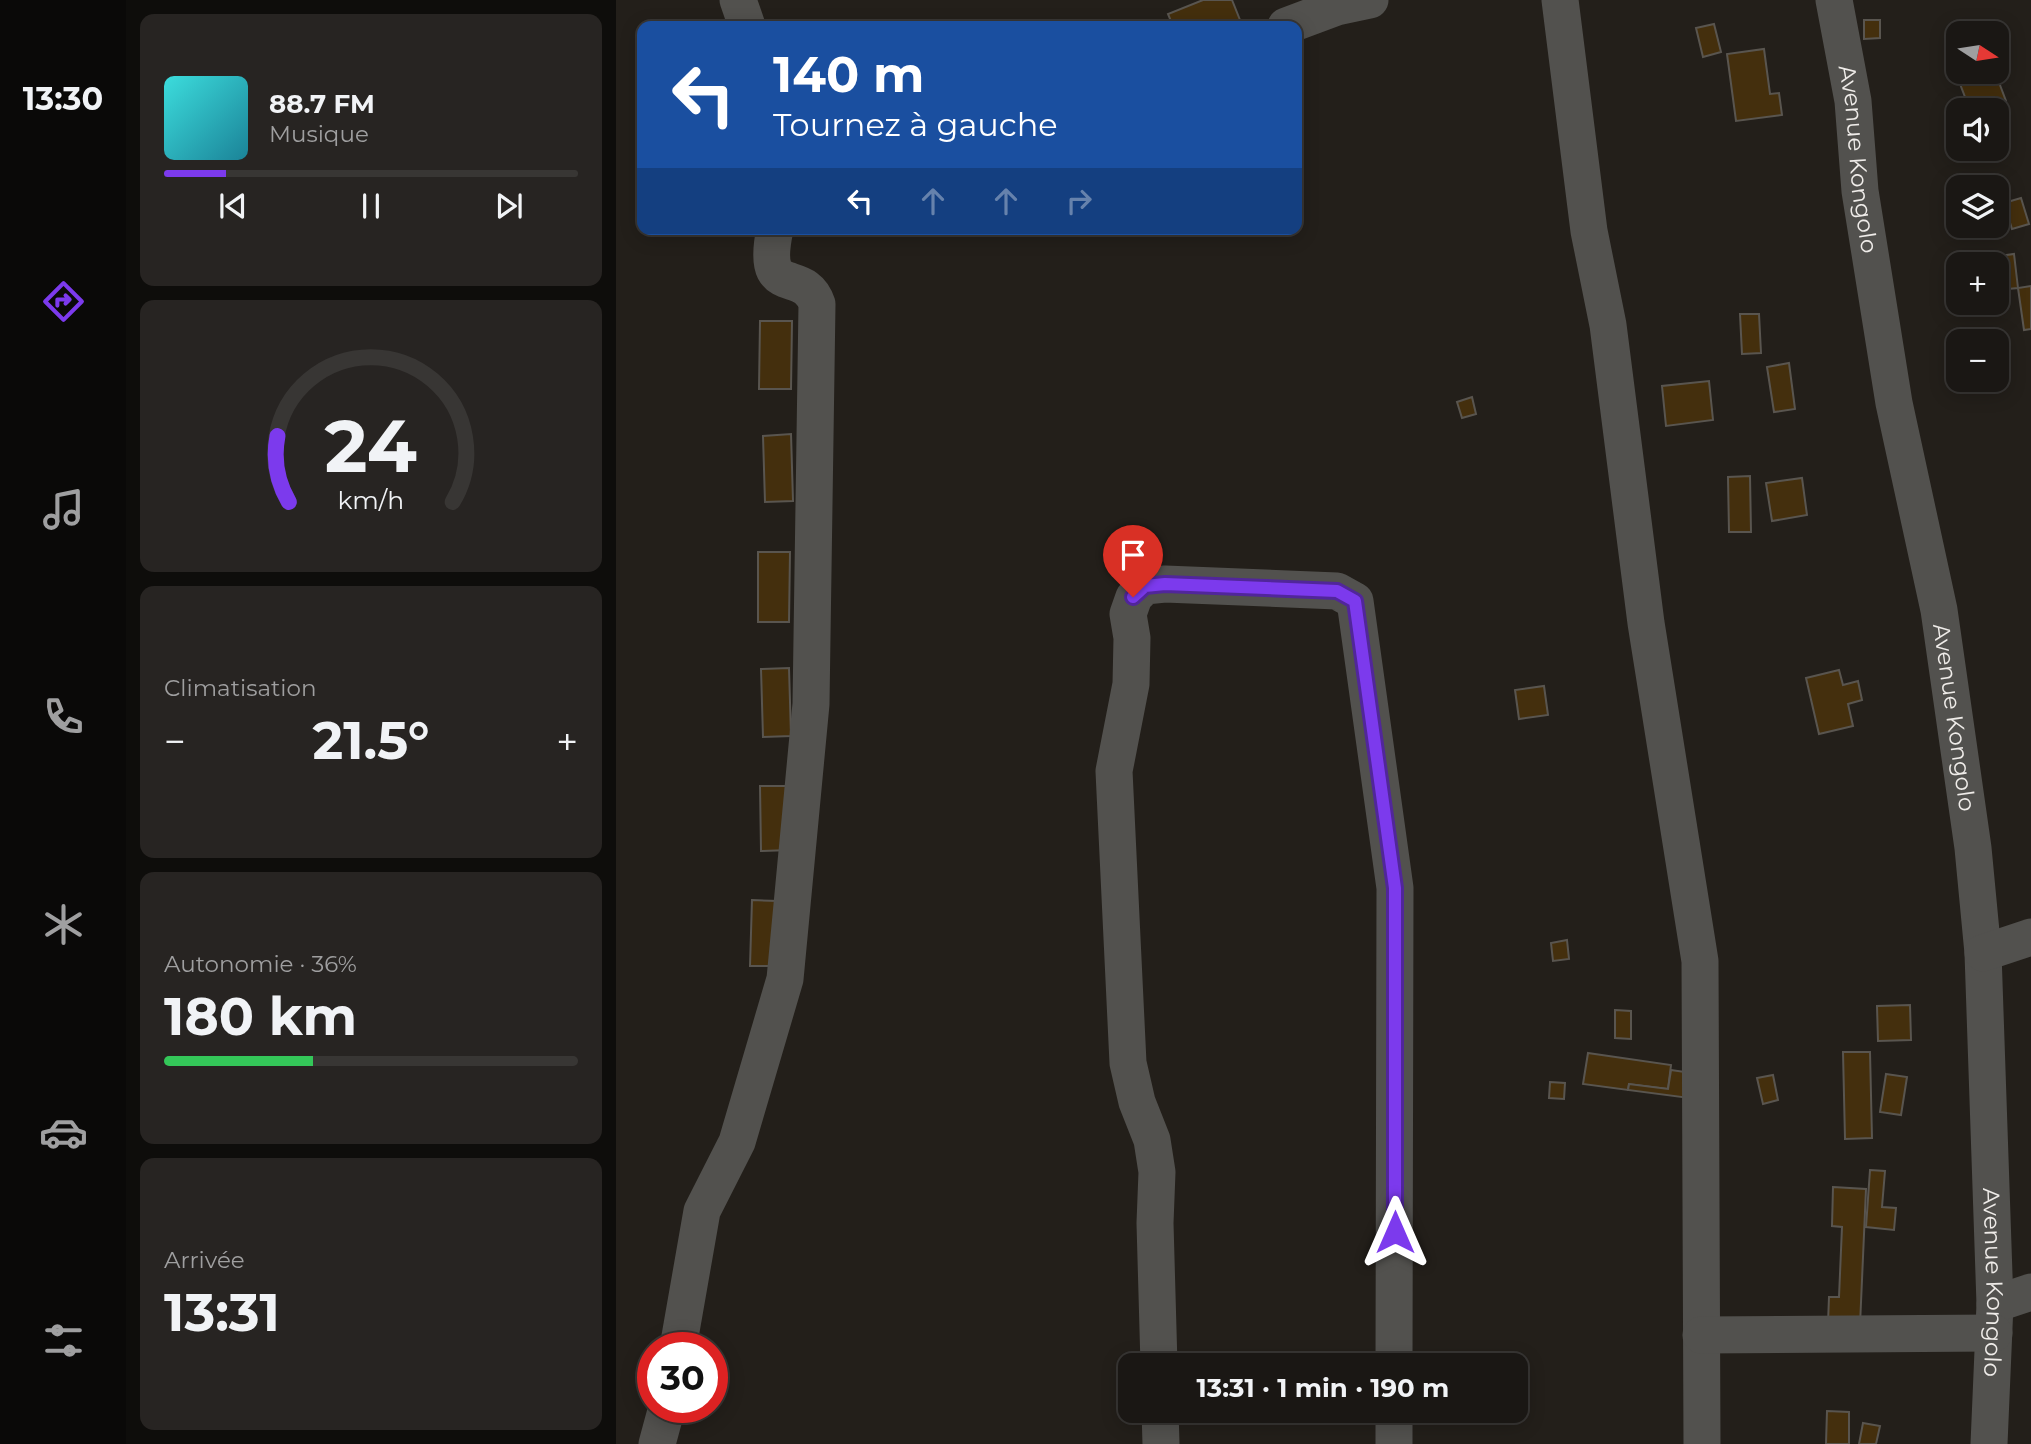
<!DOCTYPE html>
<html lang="fr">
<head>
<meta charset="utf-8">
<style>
  :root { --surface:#1a1714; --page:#272422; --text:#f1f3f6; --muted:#9f9fa0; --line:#383634; --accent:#7c3aed }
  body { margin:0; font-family:Montserrat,sans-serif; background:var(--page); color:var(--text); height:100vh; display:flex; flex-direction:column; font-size:26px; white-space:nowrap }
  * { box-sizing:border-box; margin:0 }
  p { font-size:23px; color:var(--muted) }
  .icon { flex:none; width:38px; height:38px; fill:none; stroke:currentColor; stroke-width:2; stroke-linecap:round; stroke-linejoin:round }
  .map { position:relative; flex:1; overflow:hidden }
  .sheet { display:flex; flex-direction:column; gap:14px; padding:14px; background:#0e0d0b; width:490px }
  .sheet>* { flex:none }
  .hud { position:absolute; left:21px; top:21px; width:665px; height:214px; border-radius:14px; box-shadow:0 4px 18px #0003,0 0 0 2px var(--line); background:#1a4fa0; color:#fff; overflow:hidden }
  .needle { width:46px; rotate:102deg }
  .fabs { position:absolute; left:1330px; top:21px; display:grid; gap:14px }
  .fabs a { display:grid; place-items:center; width:63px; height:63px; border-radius:14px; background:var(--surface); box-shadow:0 4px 18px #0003,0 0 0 2px var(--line); font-size:35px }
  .speed { position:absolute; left:21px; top:1332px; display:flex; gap:14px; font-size:35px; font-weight:700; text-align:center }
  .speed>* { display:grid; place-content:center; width:91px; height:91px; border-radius:50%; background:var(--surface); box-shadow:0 4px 18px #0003,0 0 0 2px var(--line); line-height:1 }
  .speed .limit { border:10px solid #d22; background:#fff; color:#111 }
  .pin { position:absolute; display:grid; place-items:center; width:60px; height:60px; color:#fff; margin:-72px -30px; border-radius:50% 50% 50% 0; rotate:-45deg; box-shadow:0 0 7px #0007 }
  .pin .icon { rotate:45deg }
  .me { position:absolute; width:77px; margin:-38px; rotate:0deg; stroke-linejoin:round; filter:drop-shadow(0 0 5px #0008) }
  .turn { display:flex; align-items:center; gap:24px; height:147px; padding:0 21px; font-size:32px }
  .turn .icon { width:91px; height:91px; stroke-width:2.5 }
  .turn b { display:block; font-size:49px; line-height:60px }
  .lanes { display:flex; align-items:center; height:66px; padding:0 21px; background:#0003; justify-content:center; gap:35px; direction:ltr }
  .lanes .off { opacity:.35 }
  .big { font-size:52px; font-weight:700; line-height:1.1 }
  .sheet .tile { flex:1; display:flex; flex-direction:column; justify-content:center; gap:10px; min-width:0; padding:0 24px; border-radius:14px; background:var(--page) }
  .sheet .dial { align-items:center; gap:0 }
  .dial svg { height:182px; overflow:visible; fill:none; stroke:var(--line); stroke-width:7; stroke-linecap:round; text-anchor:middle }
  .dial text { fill:var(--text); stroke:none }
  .song { display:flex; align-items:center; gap:21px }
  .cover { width:84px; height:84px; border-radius:10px; background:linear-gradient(135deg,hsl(180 70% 55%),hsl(190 70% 35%)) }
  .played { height:7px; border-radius:4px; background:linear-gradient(90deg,var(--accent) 15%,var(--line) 15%) }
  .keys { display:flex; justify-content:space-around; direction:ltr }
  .heat { display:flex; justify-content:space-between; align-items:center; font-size:38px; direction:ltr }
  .charge { height:10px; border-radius:5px; background:linear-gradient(90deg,#34c759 36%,var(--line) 0) }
  .trip { position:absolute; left:502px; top:1353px; width:410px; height:70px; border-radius:14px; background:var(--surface); box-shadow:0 4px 18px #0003,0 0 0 2px var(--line); font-weight:700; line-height:70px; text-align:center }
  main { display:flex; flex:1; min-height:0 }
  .tab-bar { display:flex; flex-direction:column; width:126px; justify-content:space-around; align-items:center; background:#0a0908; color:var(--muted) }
  .tab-bar .icon { width:49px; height:49px }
  .tab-bar .selected { color:var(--accent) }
  .tab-bar b { font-size:32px; color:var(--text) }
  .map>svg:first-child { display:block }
  .building { fill:#442f0d; stroke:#59554f; stroke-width:2 }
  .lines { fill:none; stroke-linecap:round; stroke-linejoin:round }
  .minor { stroke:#52514e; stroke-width:37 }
  .route-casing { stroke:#51269a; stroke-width:18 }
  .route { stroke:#7c3aed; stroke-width:12 }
  .labels { text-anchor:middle; stroke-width:7; stroke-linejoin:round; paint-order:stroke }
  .street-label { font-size:23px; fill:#efece9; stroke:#1a1611 }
</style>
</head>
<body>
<main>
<nav class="tab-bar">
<b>13:30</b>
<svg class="icon selected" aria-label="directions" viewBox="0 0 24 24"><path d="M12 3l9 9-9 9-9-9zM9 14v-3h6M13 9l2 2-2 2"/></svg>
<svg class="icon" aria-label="music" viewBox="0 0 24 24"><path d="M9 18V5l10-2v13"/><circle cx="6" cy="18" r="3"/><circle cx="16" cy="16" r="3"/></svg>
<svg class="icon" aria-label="phone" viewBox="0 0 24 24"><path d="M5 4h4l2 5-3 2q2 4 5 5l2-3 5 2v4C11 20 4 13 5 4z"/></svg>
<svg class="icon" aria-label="climate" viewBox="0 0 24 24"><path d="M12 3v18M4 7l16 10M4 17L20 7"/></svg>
<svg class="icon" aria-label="car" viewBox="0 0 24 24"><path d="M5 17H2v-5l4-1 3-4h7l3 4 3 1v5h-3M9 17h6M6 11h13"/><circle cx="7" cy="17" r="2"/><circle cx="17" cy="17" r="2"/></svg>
<svg class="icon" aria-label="filters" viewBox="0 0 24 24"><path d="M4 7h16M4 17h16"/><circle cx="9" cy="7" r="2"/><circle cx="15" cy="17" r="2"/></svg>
</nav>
<section class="sheet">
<div class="tile">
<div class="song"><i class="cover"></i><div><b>88.7 FM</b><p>Musique</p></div></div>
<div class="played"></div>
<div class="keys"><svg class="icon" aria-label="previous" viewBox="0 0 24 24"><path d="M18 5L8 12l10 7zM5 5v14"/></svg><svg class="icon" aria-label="pause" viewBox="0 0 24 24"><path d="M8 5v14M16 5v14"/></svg><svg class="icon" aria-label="next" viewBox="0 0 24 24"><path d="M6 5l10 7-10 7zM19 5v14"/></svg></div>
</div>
<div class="tile dial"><svg viewBox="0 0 100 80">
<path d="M14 69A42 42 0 1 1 86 69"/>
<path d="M14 69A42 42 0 0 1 9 40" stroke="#7c3aed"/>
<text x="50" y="56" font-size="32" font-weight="700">24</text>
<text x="50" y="72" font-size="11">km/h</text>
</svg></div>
<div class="tile"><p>Climatisation</p>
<div class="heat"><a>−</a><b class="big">21.5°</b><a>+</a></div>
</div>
<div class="tile"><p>Autonomie · 36%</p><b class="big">180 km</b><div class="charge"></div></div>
<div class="tile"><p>Arrivée</p><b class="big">13:31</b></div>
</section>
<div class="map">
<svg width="1415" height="1444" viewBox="0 0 1415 1444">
  <rect width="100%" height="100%" fill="#231f1a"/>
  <!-- building -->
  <g class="building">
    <path d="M 587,0 L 616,0 L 626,25 L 557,26 L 552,14 Z"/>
    <path d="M 1248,20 L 1264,20 L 1264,38 L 1248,39 Z"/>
    <path d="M 1098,24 L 1105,52 L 1087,57 L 1080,28 Z"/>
    <path d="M 1148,49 L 1154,94 L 1163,93 L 1166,115 L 1120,121 L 1111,54 Z"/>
    <path d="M 1352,72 L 1379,72 L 1390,101 L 1368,110 L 1354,110 L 1341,76 Z"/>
    <path d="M 1405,198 L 1413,224 L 1396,229 L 1388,203 Z"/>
    <path d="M 1398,254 L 1402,288 L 1381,290 L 1381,264 L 1377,264 L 1376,257 Z"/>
    <path d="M 1415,286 L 1415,329 L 1408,330 L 1402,288 Z"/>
    <path d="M 1124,314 L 1143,314 L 1145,353 L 1126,354 Z"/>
    <path d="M 144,321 L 176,321 L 175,389 L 143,389 Z"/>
    <path d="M 1173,363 L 1179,409 L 1158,412 L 1151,367 Z"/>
    <path d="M 1093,381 L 1097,420 L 1050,426 L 1046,386 Z"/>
    <path d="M 856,397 L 860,414 L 846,418 L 841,402 Z"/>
    <path d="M 175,434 L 177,501 L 149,502 L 147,436 Z"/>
    <path d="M 1134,476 L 1135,532 L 1113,532 L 1112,477 Z"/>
    <path d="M 1186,478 L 1191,515 L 1156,521 L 1150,483 Z"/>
    <path d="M 142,552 L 174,552 L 173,622 L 142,622 Z"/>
    <path d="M 173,668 L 175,736 L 147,737 L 145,669 Z"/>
    <path d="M 1223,670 L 1227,685 L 1242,681 L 1246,700 L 1232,704 L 1237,726 L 1203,734 L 1190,678 Z"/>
    <path d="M 928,686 L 932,715 L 903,719 L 899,690 Z"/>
    <path d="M 144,786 L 173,786 L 174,850 L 145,851 Z"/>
    <path d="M 136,900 L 162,901 L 161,966 L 134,966 Z"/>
    <path d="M 951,940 L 953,959 L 937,961 L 935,943 Z"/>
    <path d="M 1294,1005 L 1295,1040 L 1262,1041 L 1261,1006 Z"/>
    <path d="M 999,1010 L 1015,1011 L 1015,1039 L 999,1038 Z"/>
    <path d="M 1227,1052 L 1254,1052 L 1256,1138 L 1229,1139 Z"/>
    <path d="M 972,1053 L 1055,1065 L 1052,1089 L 1013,1084 L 1012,1090 L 967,1084 Z"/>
    <path d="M 1055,1070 L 1076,1073 L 1073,1098 L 1012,1090 L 1013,1084 L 1052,1089 Z"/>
    <path d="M 1270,1074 L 1291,1077 L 1285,1115 L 1264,1112 Z"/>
    <path d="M 1157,1075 L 1162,1100 L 1147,1104 L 1141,1078 Z"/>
    <path d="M 934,1082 L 949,1083 L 948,1099 L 933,1098 Z"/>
    <path d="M 1254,1170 L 1269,1171 L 1266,1207 L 1280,1208 L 1278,1230 L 1250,1227 Z"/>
    <path d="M 1217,1187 L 1250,1189 L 1244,1325 L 1212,1323 L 1213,1297 L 1223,1297 L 1226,1227 L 1216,1226 Z"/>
    <path d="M 1211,1411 L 1233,1412 L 1233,1444 L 1210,1444 Z"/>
    <path d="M 1247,1423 L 1264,1426 L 1260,1444 L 1243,1444 Z"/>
  </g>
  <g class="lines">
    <!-- minor -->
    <g class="minor">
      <path d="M 122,0 L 131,26"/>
      <path d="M 944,0 L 973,231 L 992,325 L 1030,623 L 1084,961 L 1086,1444"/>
      <path id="s1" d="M 1218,0 L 1237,101 L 1244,191 L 1278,403 L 1323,610 L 1357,848 L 1367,953 L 1379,1304 L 1373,1444"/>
      <path d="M 670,26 L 721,7 L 754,0"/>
      <path d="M 1367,953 L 1415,937"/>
      <path d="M 1379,1304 L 1415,1292"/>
      <path d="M 1085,1335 L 1378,1333"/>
      <path d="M 62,1348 L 86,1211 L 121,1142 L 169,979 L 195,704 L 201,304 C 188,264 143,303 159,229"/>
      <path d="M 543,1365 L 539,1223 L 541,1172 L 536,1140 L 521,1102 L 512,1063 L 498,771 L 515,684 L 516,638 L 512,614 L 518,597 L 529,586 L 549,584 L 721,591 L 739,601 L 779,888 L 778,1365"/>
      <path d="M 544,1410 L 545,1444"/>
      <path d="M 41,1444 L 51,1407"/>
      <path d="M 778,1444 L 778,1410"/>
    </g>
  </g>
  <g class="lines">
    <!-- route casing -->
    <g class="route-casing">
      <path id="route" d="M 517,597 L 529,586 L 549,584 L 721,591 L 739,601 L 779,888 L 779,1232"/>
    </g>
    <!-- route -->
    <use href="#route" class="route"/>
  </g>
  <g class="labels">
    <!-- street labels -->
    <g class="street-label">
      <text dy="8" stroke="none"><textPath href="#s1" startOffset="161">Avenue Kongolo</textPath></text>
      <text dy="8" stroke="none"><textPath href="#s1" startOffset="728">Avenue Kongolo</textPath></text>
      <text dy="8" stroke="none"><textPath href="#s1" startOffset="1295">Avenue Kongolo</textPath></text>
    </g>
  </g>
</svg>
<div class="fabs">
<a><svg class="needle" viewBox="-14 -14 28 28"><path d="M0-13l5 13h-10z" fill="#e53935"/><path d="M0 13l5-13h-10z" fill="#9f9fa0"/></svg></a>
<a><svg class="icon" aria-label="sound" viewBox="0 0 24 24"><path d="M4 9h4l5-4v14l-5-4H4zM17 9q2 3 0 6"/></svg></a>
<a><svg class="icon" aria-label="layers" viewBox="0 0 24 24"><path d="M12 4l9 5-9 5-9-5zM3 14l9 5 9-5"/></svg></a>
<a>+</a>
<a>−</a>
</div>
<div class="speed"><div class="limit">30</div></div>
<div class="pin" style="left:517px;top:597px;background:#d93025"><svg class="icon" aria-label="arrive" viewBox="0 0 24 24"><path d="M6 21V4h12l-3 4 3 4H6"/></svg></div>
<svg class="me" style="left:779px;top:1232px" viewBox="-20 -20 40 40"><path d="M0-17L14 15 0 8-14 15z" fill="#7c3aed" stroke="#fff" stroke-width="4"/></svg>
<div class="trip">13:31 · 1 min · 190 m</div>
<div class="hud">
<div class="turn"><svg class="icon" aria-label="left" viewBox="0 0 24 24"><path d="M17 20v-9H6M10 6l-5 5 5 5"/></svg><div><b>140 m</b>Tournez à gauche</div></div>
<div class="lanes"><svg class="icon" aria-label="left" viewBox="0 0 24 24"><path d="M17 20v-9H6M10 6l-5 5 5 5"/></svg><svg class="icon off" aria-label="ahead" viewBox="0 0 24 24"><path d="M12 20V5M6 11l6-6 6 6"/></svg><svg class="icon off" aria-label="ahead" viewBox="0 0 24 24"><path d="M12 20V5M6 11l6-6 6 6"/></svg><svg class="icon off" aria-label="right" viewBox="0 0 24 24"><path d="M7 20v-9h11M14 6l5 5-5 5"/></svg></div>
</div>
</div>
</main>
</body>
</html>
